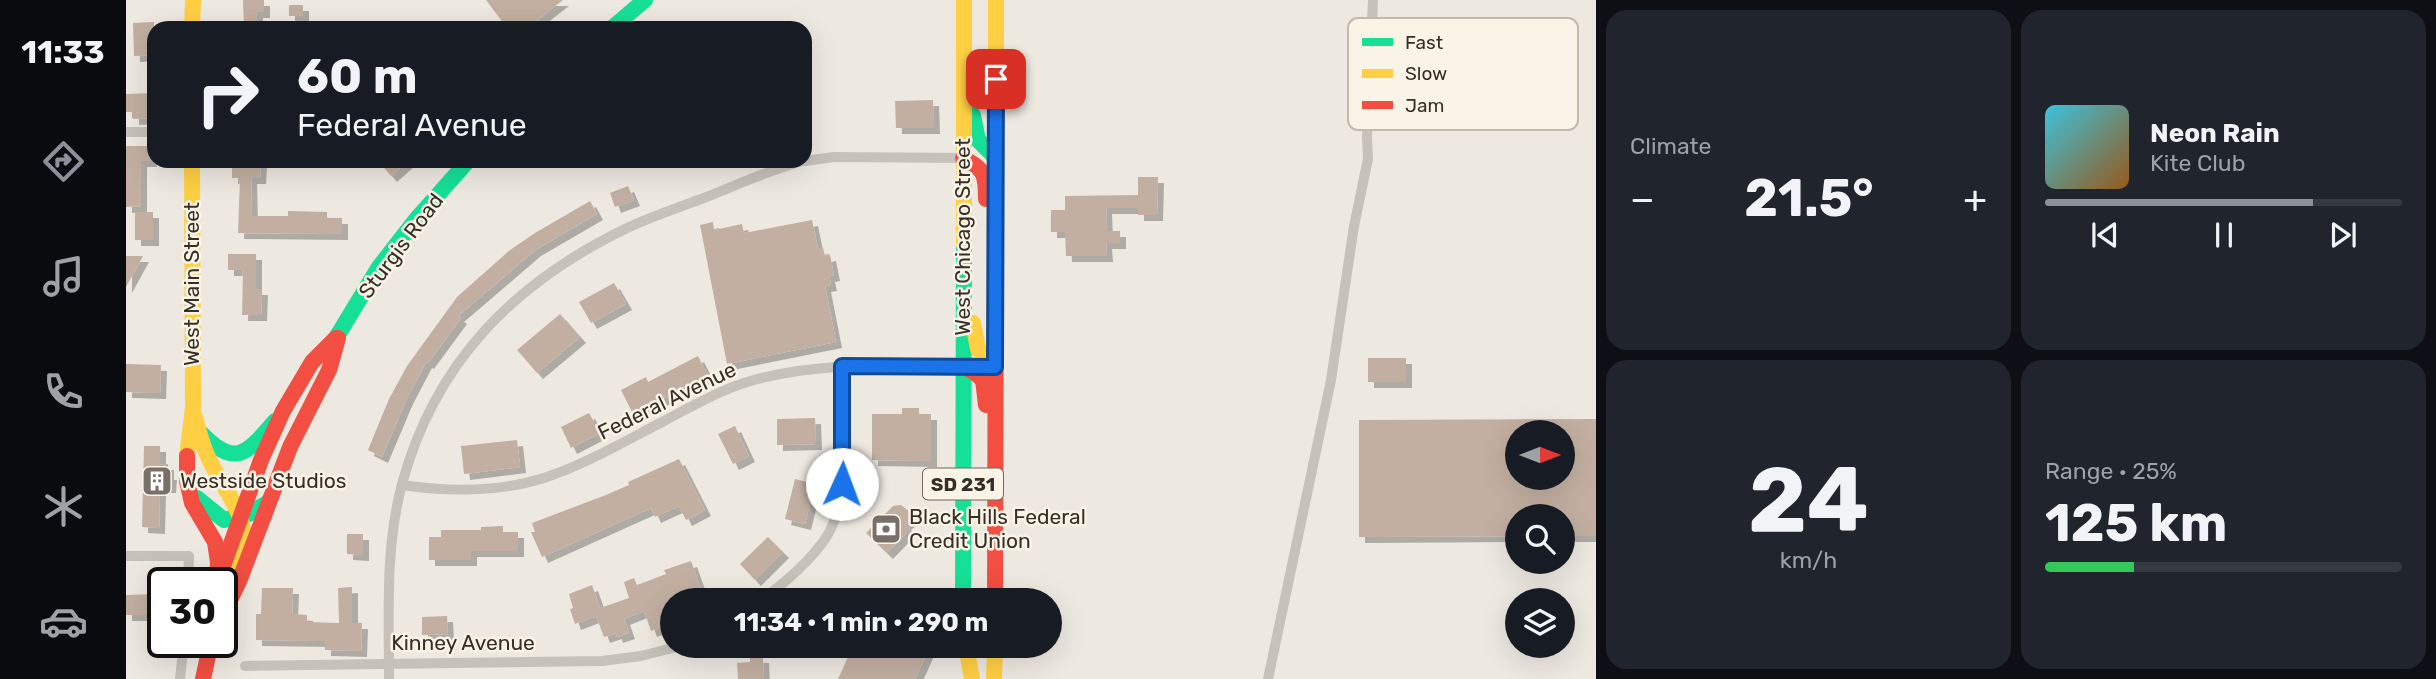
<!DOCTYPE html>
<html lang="en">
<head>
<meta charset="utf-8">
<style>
  :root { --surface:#171b24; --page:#20242c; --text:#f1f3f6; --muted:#9ea1a6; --line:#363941; --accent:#8c9099 }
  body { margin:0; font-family:Rubik,sans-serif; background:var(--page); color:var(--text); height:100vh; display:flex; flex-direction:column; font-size:26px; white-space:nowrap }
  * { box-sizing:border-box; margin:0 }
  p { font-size:23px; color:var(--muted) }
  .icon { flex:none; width:38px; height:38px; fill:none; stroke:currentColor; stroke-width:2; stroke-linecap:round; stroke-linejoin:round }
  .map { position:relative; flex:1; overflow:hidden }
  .panel { display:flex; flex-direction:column; gap:10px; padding:10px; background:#0d0f14; width:840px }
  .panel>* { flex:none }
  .top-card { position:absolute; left:21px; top:21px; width:665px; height:147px; border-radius:21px; box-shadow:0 7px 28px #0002; background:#171b24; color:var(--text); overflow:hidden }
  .needle { width:46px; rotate:90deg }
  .buttons { position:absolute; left:1379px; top:420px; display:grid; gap:14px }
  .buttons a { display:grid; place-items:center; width:70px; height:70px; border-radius:50%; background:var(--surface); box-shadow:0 7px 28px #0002; font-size:35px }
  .speed { position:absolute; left:21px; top:567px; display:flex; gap:14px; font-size:35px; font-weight:700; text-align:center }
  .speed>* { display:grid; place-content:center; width:91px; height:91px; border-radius:50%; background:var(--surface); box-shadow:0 7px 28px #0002; line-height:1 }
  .speed .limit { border:4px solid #111; border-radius:10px; background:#fff; color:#111 }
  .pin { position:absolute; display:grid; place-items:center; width:60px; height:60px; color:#fff; margin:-30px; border-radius:14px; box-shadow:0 4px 10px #0006 }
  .me { position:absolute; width:77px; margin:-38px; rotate:2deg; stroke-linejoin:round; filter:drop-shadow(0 0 5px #0008) }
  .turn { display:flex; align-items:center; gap:24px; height:147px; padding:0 35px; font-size:32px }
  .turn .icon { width:91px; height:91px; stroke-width:2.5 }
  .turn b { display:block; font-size:49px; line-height:60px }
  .big { font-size:52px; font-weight:700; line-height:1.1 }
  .panel .card { flex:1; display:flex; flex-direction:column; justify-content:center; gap:10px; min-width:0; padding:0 24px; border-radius:21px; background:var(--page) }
  .panel .dial { align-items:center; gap:0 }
  .dial b { font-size:91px; line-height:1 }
  .song { display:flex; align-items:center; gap:21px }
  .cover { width:84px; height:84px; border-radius:10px; background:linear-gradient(135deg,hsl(190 70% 55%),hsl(30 70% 35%)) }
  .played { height:7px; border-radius:4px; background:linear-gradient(90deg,var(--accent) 75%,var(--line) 75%) }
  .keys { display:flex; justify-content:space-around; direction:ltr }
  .heat { display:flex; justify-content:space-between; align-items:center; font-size:38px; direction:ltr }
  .charge { height:10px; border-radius:5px; background:linear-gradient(90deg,#34c759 25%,var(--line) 0) }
  .panel .tiles { flex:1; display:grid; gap:10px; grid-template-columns:repeat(2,1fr) }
  .trip { position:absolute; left:534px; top:588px; width:402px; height:70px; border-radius:35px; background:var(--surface); box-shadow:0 7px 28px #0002; font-weight:700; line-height:70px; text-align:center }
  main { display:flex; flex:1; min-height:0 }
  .tabs { display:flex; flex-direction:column; width:126px; justify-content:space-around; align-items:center; background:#090b0e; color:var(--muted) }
  .tabs .icon { width:49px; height:49px }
  .tabs .selected { color:var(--accent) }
  .tabs b { font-size:32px; color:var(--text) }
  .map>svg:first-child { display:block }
  .building { fill:#c2afa1; fill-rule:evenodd; filter:url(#shadow) }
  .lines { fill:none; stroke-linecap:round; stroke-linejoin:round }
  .street { stroke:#c6c1b9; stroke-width:10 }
  .fast { stroke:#16e098; stroke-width:16 }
  .slow { stroke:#ffcf43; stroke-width:16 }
  .jam { stroke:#f24e42; stroke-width:16 }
  .route-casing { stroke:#114b97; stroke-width:18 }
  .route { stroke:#1a73e8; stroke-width:12 }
  .labels { text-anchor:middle; stroke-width:5; stroke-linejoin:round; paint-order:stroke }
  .shield { fill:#faf4e7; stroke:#726961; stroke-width:2 }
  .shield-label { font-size:19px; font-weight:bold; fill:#372e27 }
  .street-label { font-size:21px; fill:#372e27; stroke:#faf4e7 }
  .poi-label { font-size:21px; fill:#372e27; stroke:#faf4e7; text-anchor:start }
  .key { fill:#faf4e7; stroke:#c0b9ad; stroke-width:2 }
  .key-label { font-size:19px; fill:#372e27 }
</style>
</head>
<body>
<main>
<nav class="tabs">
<b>11:33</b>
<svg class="icon selected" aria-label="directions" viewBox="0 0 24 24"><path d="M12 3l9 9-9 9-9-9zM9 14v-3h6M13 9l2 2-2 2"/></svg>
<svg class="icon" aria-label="music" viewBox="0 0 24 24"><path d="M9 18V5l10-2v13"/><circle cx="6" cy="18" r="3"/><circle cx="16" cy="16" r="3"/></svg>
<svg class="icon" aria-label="phone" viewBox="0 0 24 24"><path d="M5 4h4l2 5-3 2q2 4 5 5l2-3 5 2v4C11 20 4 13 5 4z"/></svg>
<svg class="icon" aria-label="climate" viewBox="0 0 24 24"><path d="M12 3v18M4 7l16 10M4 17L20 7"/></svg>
<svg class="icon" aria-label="car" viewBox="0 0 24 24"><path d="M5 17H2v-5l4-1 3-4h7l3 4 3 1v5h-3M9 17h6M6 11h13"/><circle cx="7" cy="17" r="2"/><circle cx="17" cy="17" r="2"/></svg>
</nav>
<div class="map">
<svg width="1470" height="679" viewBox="0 0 1470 679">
  <defs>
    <filter id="shadow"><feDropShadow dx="6" dy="6" stdDeviation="0" flood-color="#0004"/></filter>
  </defs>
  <rect width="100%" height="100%" fill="#ede9e1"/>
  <!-- building -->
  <g class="building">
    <path d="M 117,0 L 138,0 L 138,12 L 131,12 L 131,28 L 118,28 Z"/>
    <path d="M 360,0 L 437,0 L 401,28 L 381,28 Z"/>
    <rect x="163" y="5" width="14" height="11"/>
    <path d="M 28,22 L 28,55 L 8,56 L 7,23 Z"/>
    <path d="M 28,93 L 28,118 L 7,119 L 7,112 L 0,112 L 0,94 Z"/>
    <path d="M 807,100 L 808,128 L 770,128 L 769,101 Z"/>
    <path d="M 0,146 L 25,146 L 25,161 L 15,161 L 15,206 L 0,207 Z"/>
    <path d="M 110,161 L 135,161 L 134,178 L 125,178 L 126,216 L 162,216 L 162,211 L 201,212 L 201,218 L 216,218 L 216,234 L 112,233 L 114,178 L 106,178 L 106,164 L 110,164 Z"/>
    <path d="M 252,161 L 282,161 L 265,176 Z"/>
    <path d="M 1012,177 L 1032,177 L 1031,215 L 1012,215 L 1012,208 L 980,208 L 981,231 L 994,231 L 994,243 L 980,243 L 981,256 L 940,256 L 939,232 L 925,232 L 925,210 L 939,210 L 939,196 L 1012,195 Z"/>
    <path d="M 502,186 L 508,200 L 489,207 L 484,193 Z"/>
    <path d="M 464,201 L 471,214 L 409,250 L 332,316 L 335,318 L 302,363 L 300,362 L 281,398 L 256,457 L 242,450 L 263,399 L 281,366 L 331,297 L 384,250 L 409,233 Z"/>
    <rect x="9" y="212" width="18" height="28"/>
    <path d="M 686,220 L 692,249 L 697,248 L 699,256 L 704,255 L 708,275 L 703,276 L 705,285 L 699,286 L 710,342 L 601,364 L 574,225 L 587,222 L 588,230 L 616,224 L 618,233 Z"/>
    <path d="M 102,254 L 130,254 L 130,289 L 136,289 L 135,315 L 116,315 L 117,270 L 102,270 Z"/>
    <path d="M 0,256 L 17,256 L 0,287 Z"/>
    <path d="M 488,283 L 500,304 L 465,323 L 453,302 Z"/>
    <path d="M 434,314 L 454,337 L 411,373 L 391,350 Z"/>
    <path d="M 572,356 L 582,376 L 507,414 L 495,390 L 520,377 L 522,382 Z"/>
    <rect x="1242" y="358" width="38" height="24"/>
    <path d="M 0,364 L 35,365 L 34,393 L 0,392 Z"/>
    <path d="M 776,408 L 793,408 L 793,414 L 805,414 L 805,461 L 746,460 L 746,414 L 776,414 Z"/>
    <path d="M 463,413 L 474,433 L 445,448 L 435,427 Z"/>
    <path d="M 689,418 L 690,444 L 651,445 L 651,419 Z"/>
    <path d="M 1470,419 L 1470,536 L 1437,536 L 1437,516 L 1391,516 L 1391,536 L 1233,537 L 1233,420 ZM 1391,432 L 1437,432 L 1437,478 L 1391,478 Z"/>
    <path d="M 609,426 L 623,456 L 607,464 L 592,434 Z"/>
    <path d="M 391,440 L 394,467 L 338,474 L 335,446 Z"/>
    <path d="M 18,446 L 34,446 L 34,464 L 42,464 L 42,474 L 45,474 L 44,487 L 34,487 L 33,528 L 16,527 Z"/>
    <path d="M 553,459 L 579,510 L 560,520 L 553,506 L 529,517 L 525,508 L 416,557 L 405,532 L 409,532 L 406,523 L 480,495 L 503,485 L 502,482 Z"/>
    <path d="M 669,479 L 689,484 L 679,524 L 659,519 Z"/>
    <path d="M 775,505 L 784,512 L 784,520 L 779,524 L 784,529 L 761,553 L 740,533 L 767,506 Z"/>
    <path d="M 377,526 L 377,532 L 392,532 L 392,551 L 345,551 L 345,560 L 303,560 L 303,537 L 315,537 L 315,530 L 355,530 L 355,527 Z"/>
    <path d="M 221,534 L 237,534 L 237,555 L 221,554 Z"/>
    <path d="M 642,537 L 657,552 L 629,580 L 614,564 Z"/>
    <path d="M 565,561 L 575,589 L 552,597 L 554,600 L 546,600 L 546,623 L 525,631 L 518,611 L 498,619 L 503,633 L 491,637 L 490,633 L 478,637 L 470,616 L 449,624 L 444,609 L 447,608 L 443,594 L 466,585 L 474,608 L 503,598 L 498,582 L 508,578 L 511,585 L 540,574 L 538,570 Z"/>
    <path d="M 226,587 L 226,623 L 236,623 L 235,651 L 199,650 L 199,641 L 130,640 L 130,614 L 135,614 L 136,588 L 167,588 L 166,614 L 181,615 L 181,622 L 213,623 L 212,588 Z"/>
    <path d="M 32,594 L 32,615 L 0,615 L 0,595 Z"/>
    <path d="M 321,616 L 322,634 L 296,635 L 296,617 Z"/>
    <path d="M 727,646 L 804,646 L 789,679 L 712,679 Z"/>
    <path d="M 624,657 L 637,657 L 638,679 L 612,679 L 611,663 L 624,662 Z"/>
  </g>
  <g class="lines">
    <!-- street -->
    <g class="street">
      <path d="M 0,132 L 28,132"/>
      <path d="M 679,161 L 708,157 L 843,158"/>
      <path d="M 276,485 C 322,492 374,492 418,478 C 460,464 499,441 538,421 C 563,408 588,393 615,384 C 688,360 766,366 842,367"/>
      <path d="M 0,556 L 63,556 L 62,583"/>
      <path d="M 636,600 C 659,582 685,561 701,536 C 726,494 717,415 716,366"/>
      <path d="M 119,666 L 476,661 L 515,656 L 554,646"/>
      <path d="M 54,679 L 58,642"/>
      <path d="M 263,679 C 263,613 259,548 276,484 C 309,362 388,283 499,229 C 524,217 551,208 578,198 C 611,185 643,170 677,161"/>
      <path d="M 1142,679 L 1205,380 L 1228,226 L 1242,159 L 1241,138 L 1247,0"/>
    </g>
    <!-- fast -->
    <g class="fast">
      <path d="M 486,28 L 519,0"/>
      <path d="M 847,115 L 852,140 L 870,158"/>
      <path d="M 210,338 L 253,267 L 292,217 L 342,161"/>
      <path d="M 75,433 C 110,469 121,453 149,421"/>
      <path d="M 71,498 L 98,520 L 123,514 L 141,503"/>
      <path d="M 837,600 L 838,244"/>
    </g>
    <!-- slow -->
    <g class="slow">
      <path d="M 66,28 L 67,0"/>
      <path d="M 870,231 L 870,0"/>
      <path d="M 838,244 L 838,0"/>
      <path d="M 847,323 L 852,349 L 869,367"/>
      <path d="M 69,417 C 73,431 76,446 83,459 C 95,485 114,505 118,534 L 101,598"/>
      <path d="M 61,456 L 67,407 L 66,161"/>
      <path d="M 840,646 L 846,679"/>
      <path d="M 868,679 L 869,646"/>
    </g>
    <!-- jam -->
    <g class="jam">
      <path d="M 837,158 C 859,170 860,174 860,199"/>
      <path d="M 837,367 L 848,372 L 857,380 L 860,405"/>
      <path d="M 61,456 L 61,481 L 66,503 L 89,542 L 92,562 L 91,577"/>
      <path d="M 91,583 L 135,460 L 157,411 L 186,362 L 210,338"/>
      <path d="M 869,600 L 870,231"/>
      <path d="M 96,617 L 114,579 L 164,447 L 203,370 L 212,338"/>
      <path d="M 77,679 L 85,642"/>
    </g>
  </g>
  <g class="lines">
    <!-- route casing -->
    <g class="route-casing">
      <path id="route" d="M 716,484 L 716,366 L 869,367 L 870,79"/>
    </g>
    <!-- route -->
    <use href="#route" class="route"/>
  </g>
  <!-- icons -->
  <defs>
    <g id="building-square" transform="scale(1.575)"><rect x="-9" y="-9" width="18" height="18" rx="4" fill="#776f68" stroke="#faf4e7"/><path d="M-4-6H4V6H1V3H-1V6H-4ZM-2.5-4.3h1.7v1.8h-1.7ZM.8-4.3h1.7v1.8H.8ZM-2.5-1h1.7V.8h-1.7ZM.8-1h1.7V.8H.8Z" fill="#fff"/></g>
    <g id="bank-square" transform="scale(1.575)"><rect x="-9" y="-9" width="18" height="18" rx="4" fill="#776f68" stroke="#faf4e7"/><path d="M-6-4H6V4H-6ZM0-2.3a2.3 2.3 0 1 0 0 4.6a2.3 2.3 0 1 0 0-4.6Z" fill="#fff"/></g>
  </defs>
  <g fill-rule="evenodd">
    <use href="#building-square" x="31" y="481"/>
    <use href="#bank-square" x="760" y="529"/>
  </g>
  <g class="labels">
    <!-- shield labels -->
    <rect class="shield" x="797" y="468.5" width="80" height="31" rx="5"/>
    <g class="shield-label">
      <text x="837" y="491">SD 231</text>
    </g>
    <!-- street labels -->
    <g class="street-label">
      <text transform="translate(837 237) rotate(-90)" y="7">West Chicago Street</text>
      <text transform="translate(275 246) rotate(-53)" y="7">Sturgis Road</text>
      <text transform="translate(66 284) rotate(-90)" y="7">West Main Street</text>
      <text transform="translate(541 401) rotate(-26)" y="7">Federal Avenue</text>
      <text x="337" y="650">Kinney Avenue</text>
    </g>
    <!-- poi labels -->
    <g class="poi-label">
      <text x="54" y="488">Westside Studios</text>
      <text x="783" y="524">Black Hills Federal<tspan x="783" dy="24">Credit Union</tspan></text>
    </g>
  </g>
  <!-- legend -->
  <rect x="1222" y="18" width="230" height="112" rx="10" class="key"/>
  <rect x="1236" y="38" width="31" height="8" fill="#16e098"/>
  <rect x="1236" y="69" width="31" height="9" fill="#ffcf43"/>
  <rect x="1236" y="101" width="31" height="8" fill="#f24e42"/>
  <g class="key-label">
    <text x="1279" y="49">Fast</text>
    <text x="1279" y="80">Slow</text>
    <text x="1279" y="112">Jam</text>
  </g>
</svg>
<div class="buttons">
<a><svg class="needle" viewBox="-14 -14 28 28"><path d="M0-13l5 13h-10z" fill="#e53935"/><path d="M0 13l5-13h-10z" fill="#9ea1a6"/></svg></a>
<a><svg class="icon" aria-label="search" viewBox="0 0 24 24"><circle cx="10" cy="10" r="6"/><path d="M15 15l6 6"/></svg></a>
<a><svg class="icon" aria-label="layers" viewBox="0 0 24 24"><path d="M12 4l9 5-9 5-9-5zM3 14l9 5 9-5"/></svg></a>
</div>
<div class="speed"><div class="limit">30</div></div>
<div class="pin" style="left:870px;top:79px;background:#d93025"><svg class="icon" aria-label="arrive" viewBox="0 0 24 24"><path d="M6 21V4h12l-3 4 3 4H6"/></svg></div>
<svg class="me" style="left:716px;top:484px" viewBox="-20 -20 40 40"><circle r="19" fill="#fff"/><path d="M0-13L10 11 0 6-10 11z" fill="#1a73e8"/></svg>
<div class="trip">11:34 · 1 min · 290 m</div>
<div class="top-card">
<div class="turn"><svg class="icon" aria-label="right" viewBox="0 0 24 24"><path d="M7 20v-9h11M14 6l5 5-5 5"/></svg><div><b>60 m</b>Federal Avenue</div></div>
</div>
</div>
<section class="panel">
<div class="tiles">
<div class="card"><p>Climate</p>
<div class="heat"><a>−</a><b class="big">21.5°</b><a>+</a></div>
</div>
<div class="card">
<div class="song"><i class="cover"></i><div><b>Neon Rain</b><p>Kite Club</p></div></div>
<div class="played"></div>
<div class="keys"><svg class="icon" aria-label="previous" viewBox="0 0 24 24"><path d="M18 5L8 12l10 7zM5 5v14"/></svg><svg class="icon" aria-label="pause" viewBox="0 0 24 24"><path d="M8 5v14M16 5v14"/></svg><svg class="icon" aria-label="next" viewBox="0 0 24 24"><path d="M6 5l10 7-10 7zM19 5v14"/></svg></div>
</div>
<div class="card dial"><b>24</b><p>km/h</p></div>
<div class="card"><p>Range · 25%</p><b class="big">125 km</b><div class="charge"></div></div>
</div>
</section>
</main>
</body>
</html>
